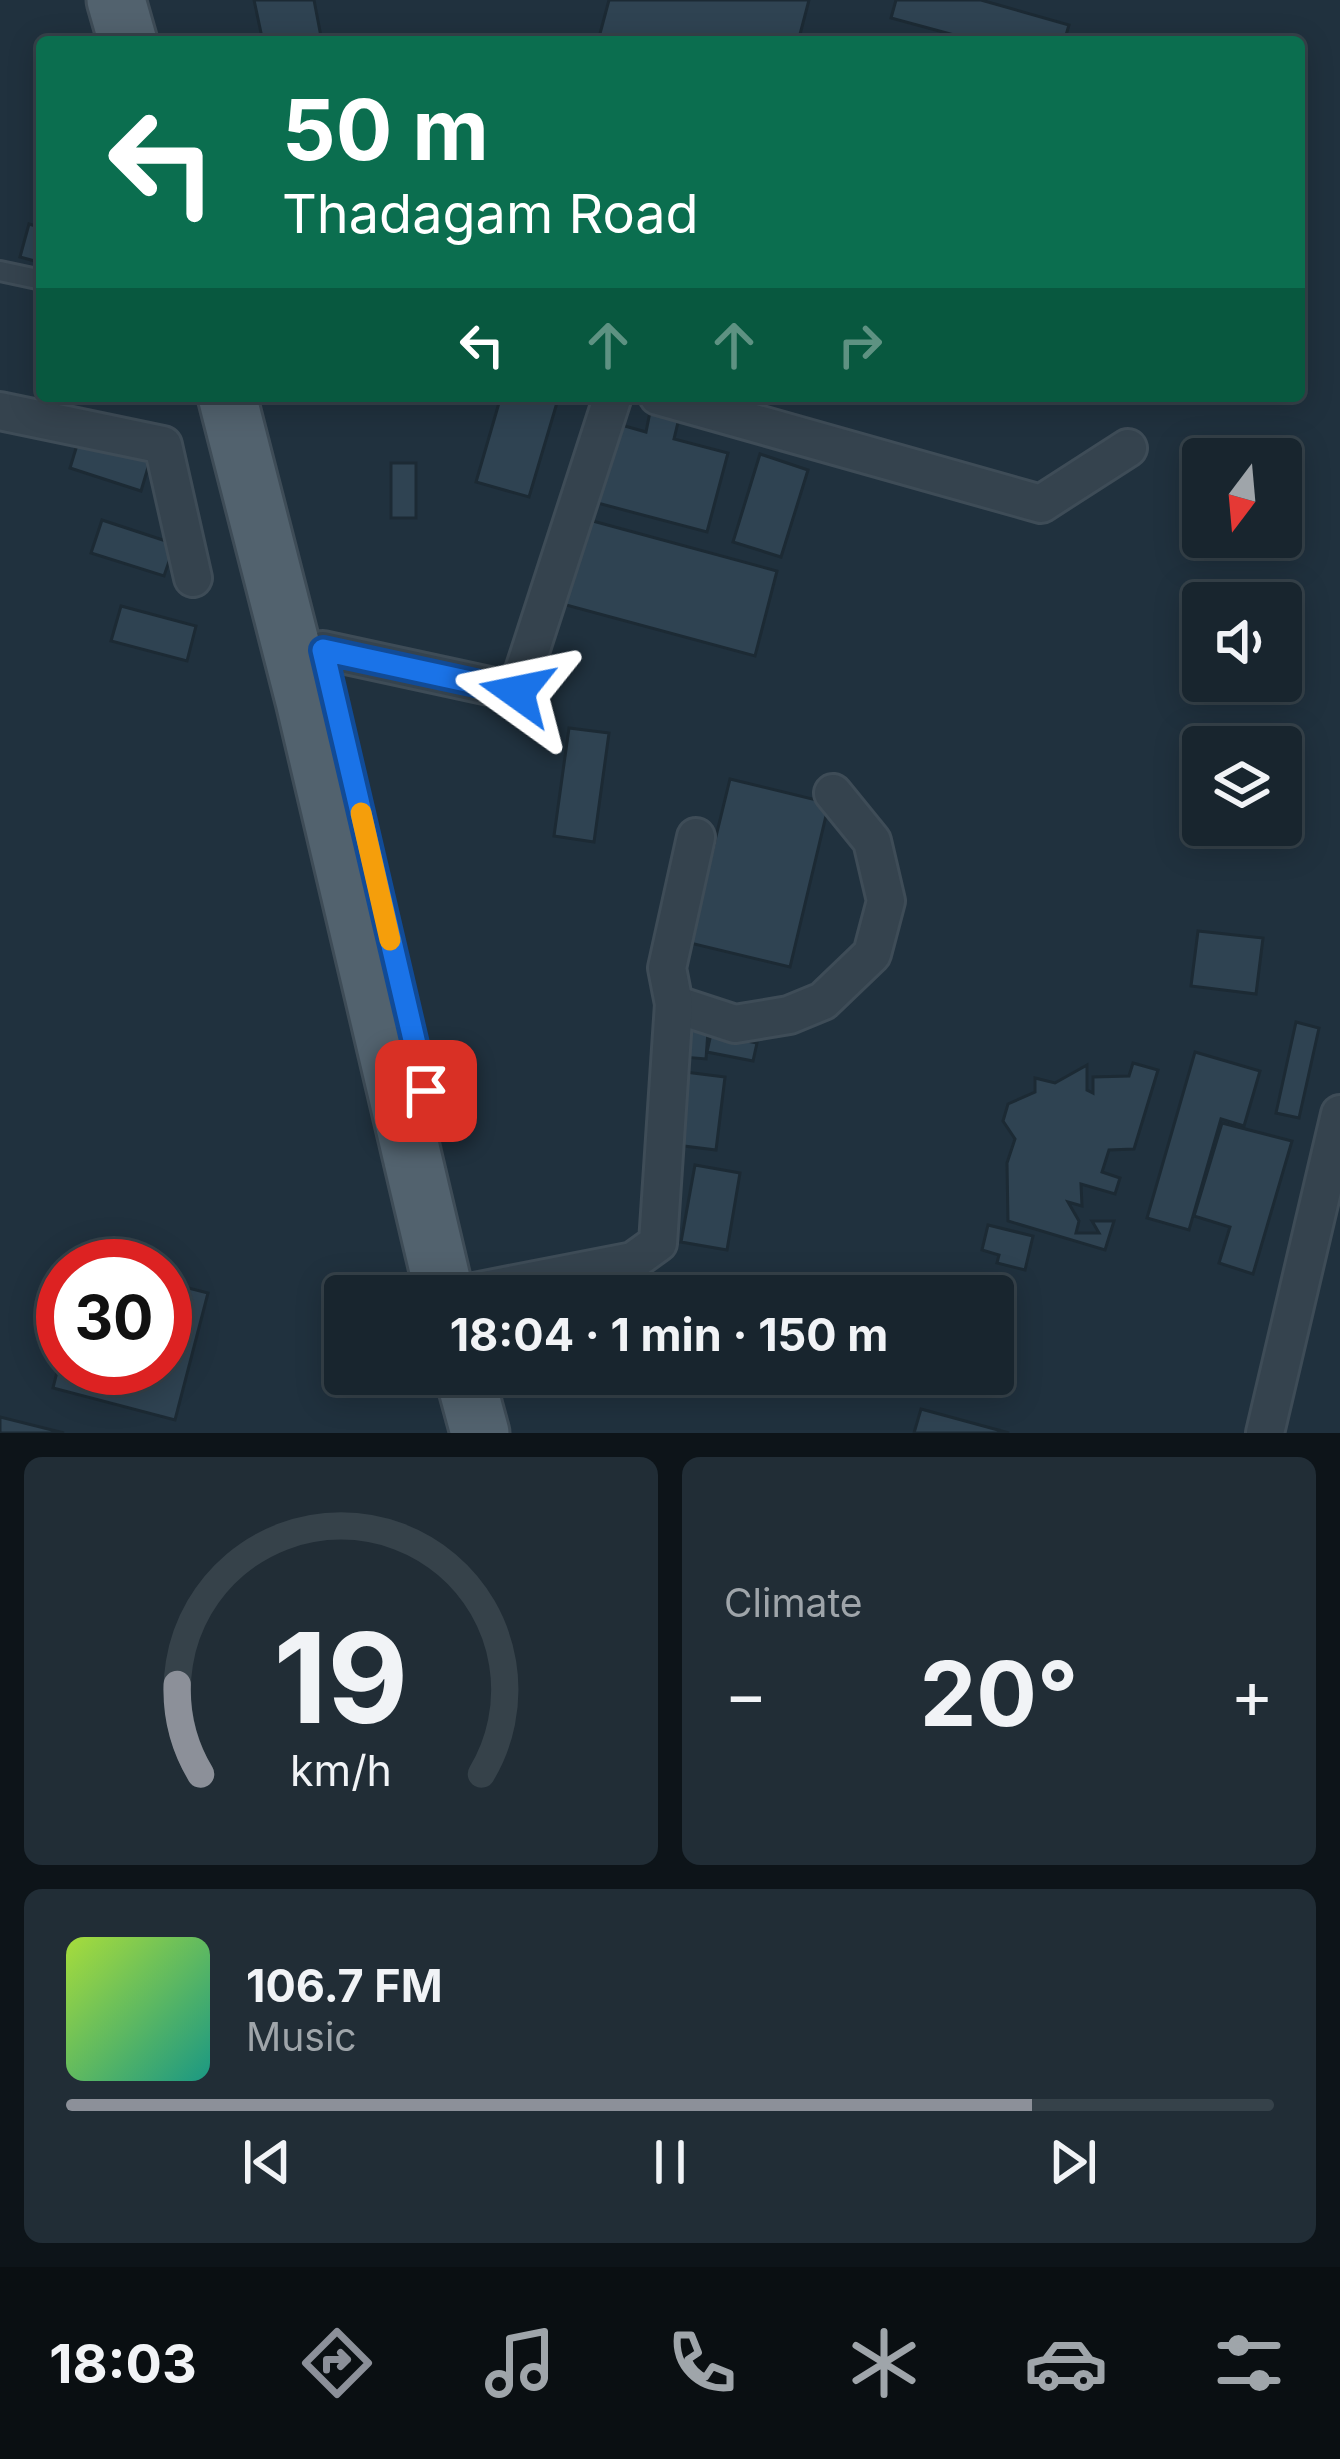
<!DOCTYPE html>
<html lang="en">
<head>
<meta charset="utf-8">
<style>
  :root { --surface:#18252e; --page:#212d36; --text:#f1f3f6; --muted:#9fa5aa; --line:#36424a; --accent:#8c9099 }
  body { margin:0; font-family:Inter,sans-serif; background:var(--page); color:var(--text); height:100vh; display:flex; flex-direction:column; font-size:45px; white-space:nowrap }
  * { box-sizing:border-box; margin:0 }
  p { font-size:39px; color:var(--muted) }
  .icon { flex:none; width:66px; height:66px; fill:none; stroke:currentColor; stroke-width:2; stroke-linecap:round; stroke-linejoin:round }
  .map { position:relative; height:1433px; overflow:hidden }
  .panel { display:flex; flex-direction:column; gap:24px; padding:24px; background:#0d1419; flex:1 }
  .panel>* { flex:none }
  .hud { position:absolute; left:36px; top:36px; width:1269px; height:366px; border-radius:12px; box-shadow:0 6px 30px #0003,0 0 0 3px var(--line); background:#0b6e4f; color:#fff; overflow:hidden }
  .needle { width:78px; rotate:196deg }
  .controls { position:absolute; left:1182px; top:438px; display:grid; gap:24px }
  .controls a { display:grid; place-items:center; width:120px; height:120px; border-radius:12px; background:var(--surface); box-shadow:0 6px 30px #0003,0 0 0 3px var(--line); font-size:60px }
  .speed { position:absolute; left:36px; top:1239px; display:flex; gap:24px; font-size:60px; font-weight:700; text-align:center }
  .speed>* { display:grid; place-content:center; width:156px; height:156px; border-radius:50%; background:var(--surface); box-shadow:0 6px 30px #0003,0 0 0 3px var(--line); line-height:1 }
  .speed .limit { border:18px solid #d22; background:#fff; color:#111 }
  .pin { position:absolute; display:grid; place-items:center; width:102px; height:102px; color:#fff; margin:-51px; border-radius:24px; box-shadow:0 6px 18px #0006 }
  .me { position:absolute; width:132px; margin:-66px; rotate:282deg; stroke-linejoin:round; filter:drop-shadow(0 0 9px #0008) }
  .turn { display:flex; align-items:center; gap:42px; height:252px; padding:0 48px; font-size:54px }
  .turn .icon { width:156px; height:156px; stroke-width:2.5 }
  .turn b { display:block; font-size:84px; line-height:102px }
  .lanes { display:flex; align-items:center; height:114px; padding:0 48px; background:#0003; justify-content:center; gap:60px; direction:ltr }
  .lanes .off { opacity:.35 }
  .big { font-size:90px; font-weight:700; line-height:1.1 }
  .panel .widget { flex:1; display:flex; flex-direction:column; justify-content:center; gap:18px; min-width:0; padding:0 42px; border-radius:18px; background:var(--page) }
  .panel .dial { align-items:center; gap:0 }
  .dial svg { height:312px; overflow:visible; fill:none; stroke:var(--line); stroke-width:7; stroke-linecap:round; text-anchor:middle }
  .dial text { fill:var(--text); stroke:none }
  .song { display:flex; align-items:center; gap:36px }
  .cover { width:144px; height:144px; border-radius:18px; background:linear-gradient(135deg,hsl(80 70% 55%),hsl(170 70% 35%)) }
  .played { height:12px; border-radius:6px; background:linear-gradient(90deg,var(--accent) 80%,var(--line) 80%) }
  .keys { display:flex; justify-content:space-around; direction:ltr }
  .heat { display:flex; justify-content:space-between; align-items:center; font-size:66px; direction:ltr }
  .panel .tiles { flex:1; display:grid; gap:24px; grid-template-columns:1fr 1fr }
  .widget:last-child { grid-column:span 2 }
  .trip { position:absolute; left:324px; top:1275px; width:690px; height:120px; border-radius:12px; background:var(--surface); box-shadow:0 6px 30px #0003,0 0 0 3px var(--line); font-weight:700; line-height:120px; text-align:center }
  .tab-bar { display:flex; height:192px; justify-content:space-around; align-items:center; background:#0a0f12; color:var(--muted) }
  .tab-bar .icon { width:84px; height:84px }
  .tab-bar .current { color:var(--accent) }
  .tab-bar b { font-size:54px; color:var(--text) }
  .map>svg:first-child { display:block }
  .building { fill:#2f4352; stroke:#1c2a34; stroke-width:3 }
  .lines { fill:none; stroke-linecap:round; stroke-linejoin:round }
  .service-casing { stroke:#3e4c57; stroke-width:24 }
  .minor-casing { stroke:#3e4c57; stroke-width:42 }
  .primary-casing { stroke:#3e4c57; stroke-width:63 }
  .service { stroke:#35434e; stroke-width:18 }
  .minor { stroke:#35434e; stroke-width:36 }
  .primary { stroke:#52626e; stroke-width:57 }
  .route-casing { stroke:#114b97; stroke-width:30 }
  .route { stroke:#1a73e8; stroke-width:21 }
  .slow { stroke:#f59e0b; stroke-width:21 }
</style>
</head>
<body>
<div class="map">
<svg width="1340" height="1433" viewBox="0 0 1340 1433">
  <rect width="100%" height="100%" fill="#20313e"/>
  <!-- building -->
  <g class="building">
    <path d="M 254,0 L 314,0 L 322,42 L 263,42 Z"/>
    <path d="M 609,0 L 809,0 L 798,42 L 603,42 L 598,41 Z"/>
    <path d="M 896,0 L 981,0 L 1069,25 L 1064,42 L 980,42 L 891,18 Z"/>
    <path d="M 29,224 L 42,228 L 42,263 L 20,257 Z"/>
    <path d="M 501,396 L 559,396 L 529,497 L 476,482 Z"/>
    <path d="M 651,407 L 680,414 L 674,439 L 728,453 L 707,532 L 590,501 L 611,422 L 646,432 Z"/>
    <path d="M 81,432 L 152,454 L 141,491 L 70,468 Z"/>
    <path d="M 760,454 L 808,470 L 781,557 L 733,542 Z"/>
    <rect x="391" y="463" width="25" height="55"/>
    <path d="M 578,517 L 777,571 L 755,656 L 555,602 Z"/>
    <path d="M 102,520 L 175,544 L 164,576 L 91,553 Z"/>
    <path d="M 121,606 L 196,626 L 187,661 L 111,641 Z"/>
    <path d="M 569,728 L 609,733 L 594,842 L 554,836 Z"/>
    <path d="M 730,779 L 829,803 L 790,967 L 690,943 Z"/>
    <path d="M 1198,931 L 1263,938 L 1256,994 L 1191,986 Z"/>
    <path d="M 1296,1022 L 1319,1028 L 1299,1118 L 1276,1113 Z"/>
    <path d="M 684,1030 L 708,1031 L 706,1059 L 682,1057 Z"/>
    <path d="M 711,1034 L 757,1043 L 753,1061 L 707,1052 Z"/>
    <path d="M 1195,1052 L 1260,1071 L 1244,1126 L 1221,1119 L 1189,1230 L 1147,1218 Z"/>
    <path d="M 1133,1063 L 1158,1070 L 1134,1149 L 1109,1150 L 1102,1172 L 1120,1178 L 1115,1194 L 1081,1184 L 1082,1206 L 1068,1202 L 1079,1221 L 1076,1233 L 1099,1233 L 1092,1221 L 1114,1221 L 1105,1250 L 1008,1221 L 1007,1163 L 1015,1139 L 1003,1121 L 1008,1104 L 1035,1092 L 1035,1078 L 1055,1083 L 1087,1065 L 1087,1090 L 1093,1093 L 1093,1077 L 1129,1076 Z"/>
    <path d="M 685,1072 L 725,1077 L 716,1150 L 676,1145 Z"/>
    <path d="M 1222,1123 L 1292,1141 L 1253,1274 L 1219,1263 L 1230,1227 L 1194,1216 Z"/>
    <path d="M 695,1165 L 740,1173 L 727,1250 L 681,1242 Z"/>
    <path d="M 988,1225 L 1033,1236 L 1025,1270 L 997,1263 L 999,1255 L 982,1250 Z"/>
    <path d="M 165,1282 L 208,1293 L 175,1420 L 53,1388 L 63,1348 L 63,1368 L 165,1368 Z"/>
    <path d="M 921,1409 L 1009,1433 L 914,1433 Z"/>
    <path d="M 0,1417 L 64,1433 L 0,1433 Z"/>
  </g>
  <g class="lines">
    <!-- service casing -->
    <g class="service-casing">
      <path id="service" d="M 0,271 L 42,280"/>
    </g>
    <!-- minor casing -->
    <g class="minor-casing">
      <g id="minor">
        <path d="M 658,396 L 1041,504 L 1128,448"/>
        <path d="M 0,411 L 163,445 L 193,578"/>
        <path d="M 323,650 L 517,692 L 613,396"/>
        <path d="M 674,1004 L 735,1024 L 789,1015 L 823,1001 L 872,954 L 886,901 L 872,841 L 833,793"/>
        <path d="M 474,1292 L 633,1261 L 658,1243 L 674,1004 L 667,968 L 696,837"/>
        <path d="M 1265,1433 L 1340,1114"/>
      </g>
    </g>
    <!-- primary casing -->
    <g class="primary-casing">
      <g id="primary">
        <path d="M 116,0 L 128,42"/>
        <path d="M 227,396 L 305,701 L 445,1296"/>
        <path d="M 464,1374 L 480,1433"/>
      </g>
    </g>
    <!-- service -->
    <use href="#service" class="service"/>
    <!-- minor -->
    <use href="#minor" class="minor"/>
    <!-- primary -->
    <use href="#primary" class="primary"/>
  </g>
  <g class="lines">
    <!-- route casing -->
    <g class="route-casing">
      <path id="route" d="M 426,1091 L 323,650 L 517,692"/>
    </g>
    <!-- route -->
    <use href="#route" class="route"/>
    <!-- slow -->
    <path class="slow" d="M 361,813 L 390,940"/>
  </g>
</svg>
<div class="controls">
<a><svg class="needle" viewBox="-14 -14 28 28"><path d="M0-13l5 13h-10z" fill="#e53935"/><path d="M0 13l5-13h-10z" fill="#9fa5aa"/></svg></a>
<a><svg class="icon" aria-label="sound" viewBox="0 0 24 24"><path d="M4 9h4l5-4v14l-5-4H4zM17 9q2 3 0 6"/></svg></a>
<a><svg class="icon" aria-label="layers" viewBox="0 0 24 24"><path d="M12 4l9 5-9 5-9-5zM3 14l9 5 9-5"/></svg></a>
</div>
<div class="speed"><div class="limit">30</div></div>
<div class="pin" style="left:426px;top:1091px;background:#d93025"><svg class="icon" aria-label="arrive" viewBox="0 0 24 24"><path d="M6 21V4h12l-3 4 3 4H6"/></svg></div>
<svg class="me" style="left:517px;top:692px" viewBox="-20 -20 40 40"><path d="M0-17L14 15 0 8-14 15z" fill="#1a73e8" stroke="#fff" stroke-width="4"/></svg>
<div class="trip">18:04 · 1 min · 150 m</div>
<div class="hud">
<div class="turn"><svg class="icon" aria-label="left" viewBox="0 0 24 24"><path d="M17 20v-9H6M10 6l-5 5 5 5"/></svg><div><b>50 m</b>Thadagam Road</div></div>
<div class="lanes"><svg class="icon" aria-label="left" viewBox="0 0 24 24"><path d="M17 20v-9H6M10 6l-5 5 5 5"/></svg><svg class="icon off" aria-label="ahead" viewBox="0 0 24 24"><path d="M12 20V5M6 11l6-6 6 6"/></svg><svg class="icon off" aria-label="ahead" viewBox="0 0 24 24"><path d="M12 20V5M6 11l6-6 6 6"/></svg><svg class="icon off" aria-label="right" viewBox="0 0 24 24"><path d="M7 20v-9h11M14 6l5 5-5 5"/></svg></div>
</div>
</div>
<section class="panel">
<div class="tiles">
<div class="widget dial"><svg viewBox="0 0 100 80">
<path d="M14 69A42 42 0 1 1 86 69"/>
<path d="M14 69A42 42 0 0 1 8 46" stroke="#8c9099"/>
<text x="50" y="56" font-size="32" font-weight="700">19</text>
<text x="50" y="72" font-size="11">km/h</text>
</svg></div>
<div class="widget"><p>Climate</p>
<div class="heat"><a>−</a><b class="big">20°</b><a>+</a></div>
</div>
<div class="widget">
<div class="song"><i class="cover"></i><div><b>106.7 FM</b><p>Music</p></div></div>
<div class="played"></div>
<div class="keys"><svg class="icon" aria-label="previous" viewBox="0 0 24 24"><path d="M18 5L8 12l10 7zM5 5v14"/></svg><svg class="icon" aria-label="pause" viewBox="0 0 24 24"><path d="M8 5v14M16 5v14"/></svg><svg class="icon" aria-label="next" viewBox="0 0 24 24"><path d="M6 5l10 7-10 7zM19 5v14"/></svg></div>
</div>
</div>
</section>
<nav class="tab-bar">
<b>18:03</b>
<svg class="icon current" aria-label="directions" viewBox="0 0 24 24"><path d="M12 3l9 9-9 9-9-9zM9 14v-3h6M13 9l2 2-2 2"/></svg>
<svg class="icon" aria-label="music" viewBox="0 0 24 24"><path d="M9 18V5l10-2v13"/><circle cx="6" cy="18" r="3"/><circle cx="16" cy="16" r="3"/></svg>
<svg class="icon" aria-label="phone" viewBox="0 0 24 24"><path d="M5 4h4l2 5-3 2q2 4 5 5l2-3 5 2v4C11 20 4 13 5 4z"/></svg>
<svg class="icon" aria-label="climate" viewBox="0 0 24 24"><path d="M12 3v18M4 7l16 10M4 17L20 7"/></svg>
<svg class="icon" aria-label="car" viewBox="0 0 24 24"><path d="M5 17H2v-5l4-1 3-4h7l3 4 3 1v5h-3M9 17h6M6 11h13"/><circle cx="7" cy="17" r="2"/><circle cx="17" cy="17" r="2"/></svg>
<svg class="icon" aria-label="filters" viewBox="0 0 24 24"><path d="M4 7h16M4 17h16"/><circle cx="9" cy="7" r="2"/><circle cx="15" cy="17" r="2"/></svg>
</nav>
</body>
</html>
